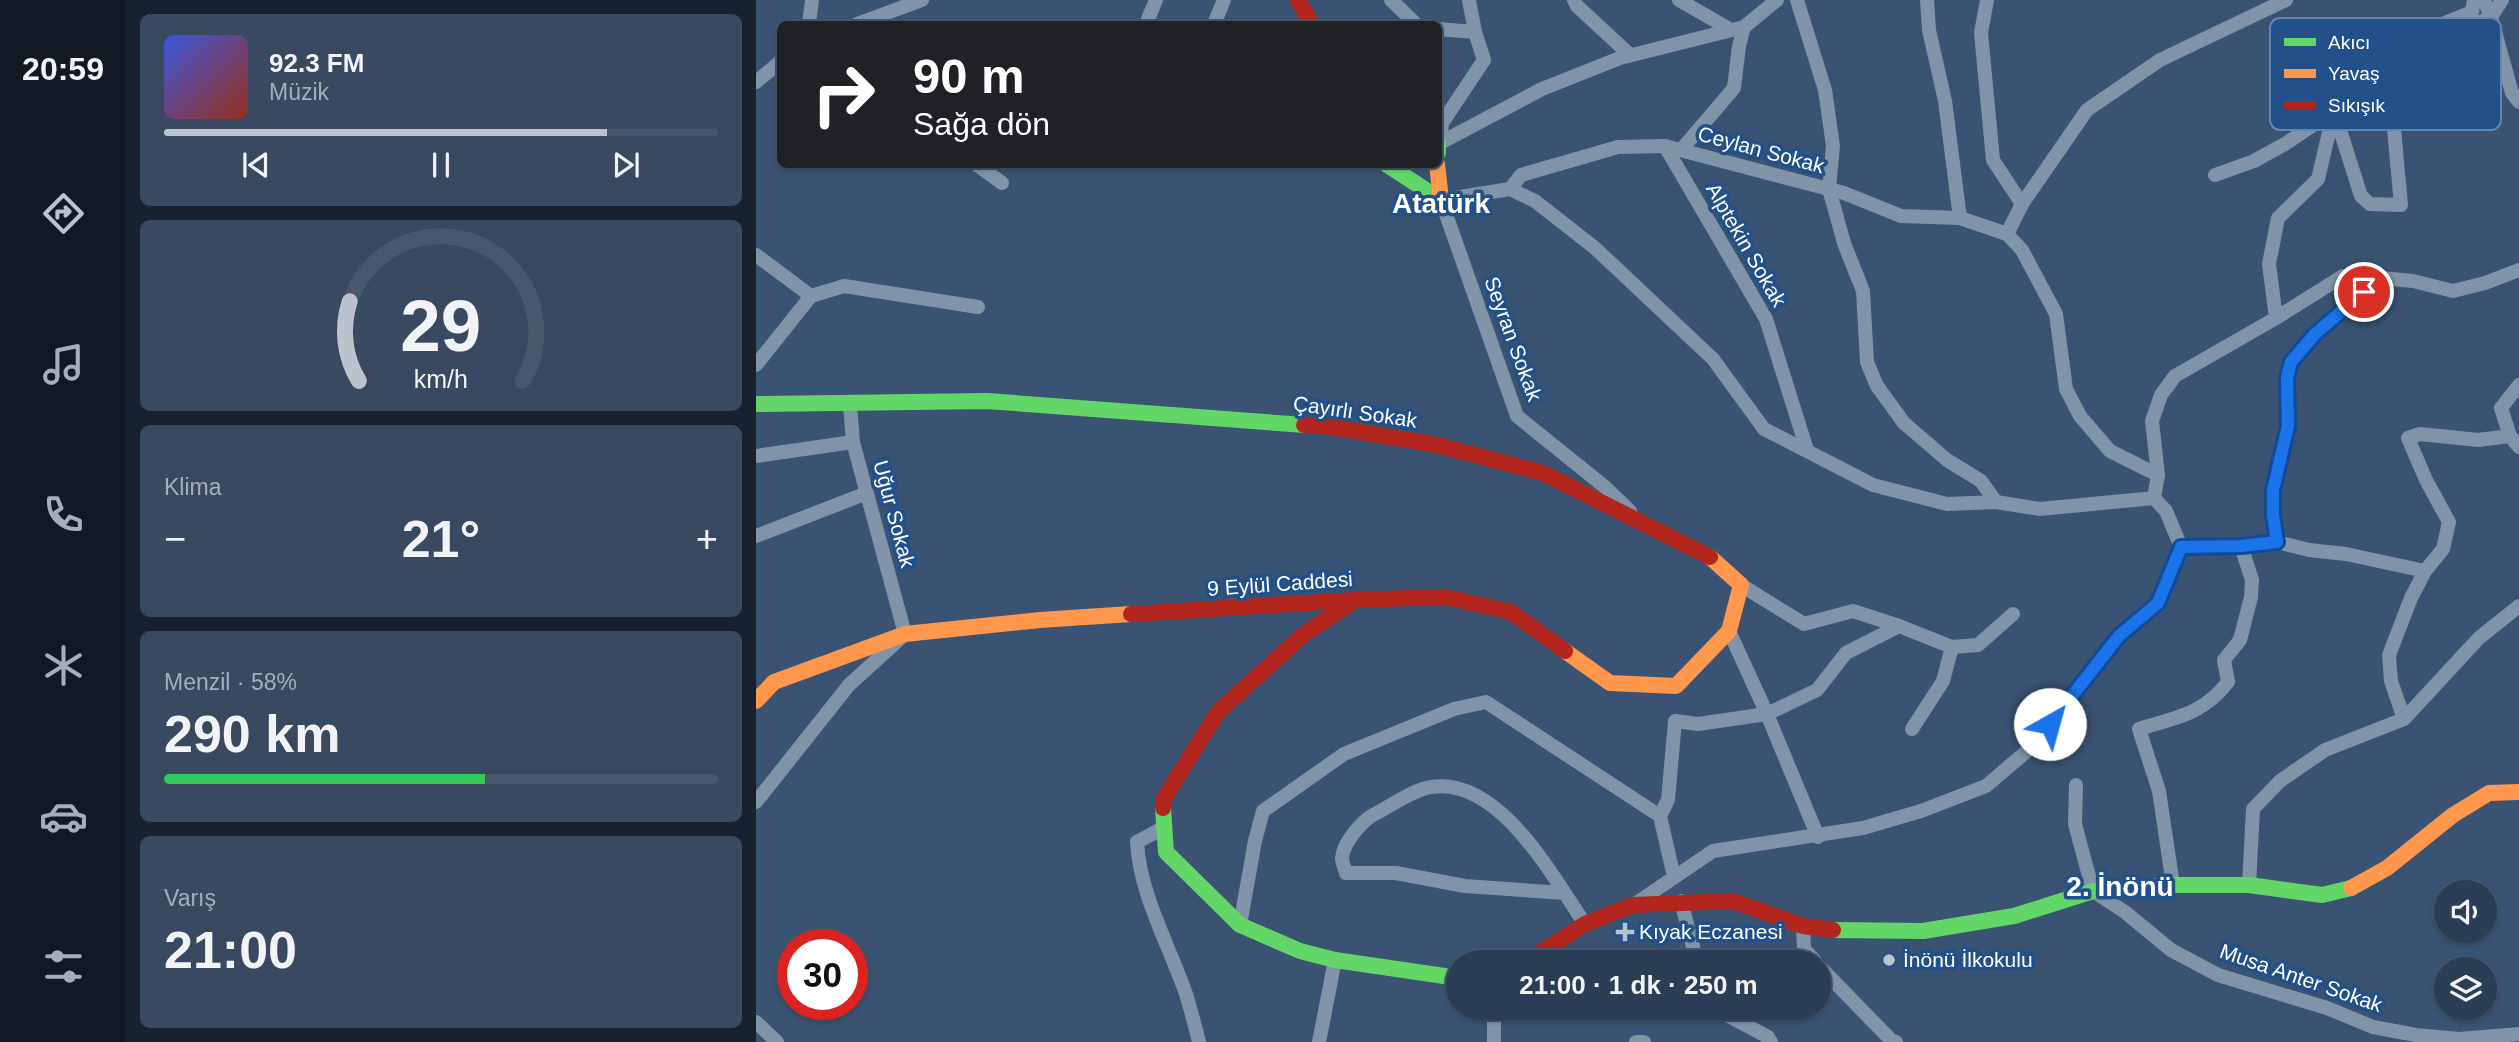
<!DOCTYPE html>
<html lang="tr">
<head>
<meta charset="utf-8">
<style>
  :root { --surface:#2c3e56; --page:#384960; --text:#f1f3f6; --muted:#a6aeb9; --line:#48576c; --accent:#bac3ce }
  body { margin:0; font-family:Helvetica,sans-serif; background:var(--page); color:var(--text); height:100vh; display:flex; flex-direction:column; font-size:26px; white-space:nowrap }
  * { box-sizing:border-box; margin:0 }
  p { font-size:23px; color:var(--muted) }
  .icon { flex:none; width:38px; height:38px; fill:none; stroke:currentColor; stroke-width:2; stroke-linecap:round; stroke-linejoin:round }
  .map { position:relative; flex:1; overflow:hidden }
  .sheet { display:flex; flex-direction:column; gap:14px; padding:14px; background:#18222f; width:630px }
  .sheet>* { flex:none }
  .hud { position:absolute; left:21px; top:21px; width:665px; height:147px; border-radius:10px; box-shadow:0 2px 5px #0004,0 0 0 2px var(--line); background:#202124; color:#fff; overflow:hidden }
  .controls { position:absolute; left:1678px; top:880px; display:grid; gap:14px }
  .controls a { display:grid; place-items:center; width:63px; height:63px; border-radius:50%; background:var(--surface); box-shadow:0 2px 5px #0004,0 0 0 2px var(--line); font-size:35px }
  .speed { position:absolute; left:21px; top:929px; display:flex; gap:14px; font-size:35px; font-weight:700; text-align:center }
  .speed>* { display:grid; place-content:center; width:91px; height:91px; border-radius:50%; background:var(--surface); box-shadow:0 2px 5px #0004,0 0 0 2px var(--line); line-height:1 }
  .speed .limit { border:10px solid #d22; background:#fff; color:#111 }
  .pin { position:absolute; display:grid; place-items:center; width:60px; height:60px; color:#fff; margin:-30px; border:4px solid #fff; border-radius:50%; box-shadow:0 2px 7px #0007 }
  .me { position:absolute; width:77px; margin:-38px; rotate:38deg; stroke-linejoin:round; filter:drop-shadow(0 0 5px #0008) }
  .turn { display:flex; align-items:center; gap:24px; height:147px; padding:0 21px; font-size:32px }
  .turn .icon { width:91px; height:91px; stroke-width:2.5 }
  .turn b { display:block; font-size:49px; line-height:60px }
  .big { font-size:52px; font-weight:700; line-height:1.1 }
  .sheet .card { flex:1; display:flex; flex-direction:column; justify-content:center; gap:10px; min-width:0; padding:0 24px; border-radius:10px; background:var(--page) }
  .sheet .dial { align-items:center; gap:0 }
  .dial svg { height:182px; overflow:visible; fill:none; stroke:var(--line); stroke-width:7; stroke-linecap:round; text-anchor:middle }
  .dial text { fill:var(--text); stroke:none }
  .song { display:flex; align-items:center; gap:21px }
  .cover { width:84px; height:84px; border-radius:10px; background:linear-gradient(135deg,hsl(230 70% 55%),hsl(10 70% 35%)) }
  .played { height:7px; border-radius:4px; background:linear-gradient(90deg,var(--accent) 80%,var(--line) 80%) }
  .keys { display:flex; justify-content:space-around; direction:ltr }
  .heat { display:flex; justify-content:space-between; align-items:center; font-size:38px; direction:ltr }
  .charge { height:10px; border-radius:5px; background:linear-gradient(90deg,#34c759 58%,var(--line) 0) }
  .trip { position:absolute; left:690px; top:950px; width:385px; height:70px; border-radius:35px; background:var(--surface); box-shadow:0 2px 5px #0004,0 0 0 2px var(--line); font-weight:700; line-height:70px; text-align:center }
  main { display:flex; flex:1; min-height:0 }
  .menu { display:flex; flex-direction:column; width:126px; justify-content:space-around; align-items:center; background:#121922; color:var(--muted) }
  .menu .icon { width:49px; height:49px }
  .menu .current { color:var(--accent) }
  .menu b { font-size:32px; color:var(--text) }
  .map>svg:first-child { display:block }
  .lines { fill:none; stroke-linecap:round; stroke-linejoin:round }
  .street { stroke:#8193a7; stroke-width:14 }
  .fast { stroke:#63d668; stroke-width:16 }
  .slow { stroke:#ff974d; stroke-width:16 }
  .jam { stroke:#b3261e; stroke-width:16 }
  .route-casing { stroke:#114b97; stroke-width:18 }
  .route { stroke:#1a73e8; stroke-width:12 }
  .poi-dot { fill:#bac3ce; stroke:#22518a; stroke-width:2.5 }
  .labels { text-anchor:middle; stroke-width:7; stroke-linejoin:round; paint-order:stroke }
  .street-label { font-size:21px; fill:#fff; stroke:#22518a }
  .poi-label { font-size:21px; fill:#fff; stroke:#22518a; text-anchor:start }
  .district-label { font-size:28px; font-weight:bold; fill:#fff; stroke:#22518a }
  .key { fill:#22518a; stroke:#6485ad; stroke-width:2 }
  .key-label { font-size:19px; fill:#fff }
</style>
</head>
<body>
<main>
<nav class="menu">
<b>20:59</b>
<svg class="icon current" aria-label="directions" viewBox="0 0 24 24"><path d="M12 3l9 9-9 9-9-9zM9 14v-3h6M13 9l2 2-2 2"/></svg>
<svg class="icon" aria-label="music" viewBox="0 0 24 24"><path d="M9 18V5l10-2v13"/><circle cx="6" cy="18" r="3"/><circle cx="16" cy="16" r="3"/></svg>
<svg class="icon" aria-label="phone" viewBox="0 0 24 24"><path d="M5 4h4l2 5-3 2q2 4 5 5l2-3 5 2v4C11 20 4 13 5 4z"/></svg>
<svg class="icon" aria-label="climate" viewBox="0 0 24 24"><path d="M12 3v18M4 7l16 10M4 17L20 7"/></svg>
<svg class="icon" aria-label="car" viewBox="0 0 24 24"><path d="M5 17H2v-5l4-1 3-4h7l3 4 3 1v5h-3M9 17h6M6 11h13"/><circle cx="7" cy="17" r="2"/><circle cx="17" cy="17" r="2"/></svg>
<svg class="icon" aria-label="filters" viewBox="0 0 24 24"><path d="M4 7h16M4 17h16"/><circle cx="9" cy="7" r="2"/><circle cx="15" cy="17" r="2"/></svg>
</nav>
<section class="sheet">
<div class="card">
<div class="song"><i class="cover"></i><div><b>92.3 FM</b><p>Müzik</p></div></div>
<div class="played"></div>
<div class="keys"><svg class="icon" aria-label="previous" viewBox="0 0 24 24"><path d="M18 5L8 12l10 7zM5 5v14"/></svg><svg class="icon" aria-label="pause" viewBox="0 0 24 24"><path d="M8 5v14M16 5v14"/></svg><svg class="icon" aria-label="next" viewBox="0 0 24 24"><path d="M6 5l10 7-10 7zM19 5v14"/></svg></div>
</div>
<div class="card dial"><svg viewBox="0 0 100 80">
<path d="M14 69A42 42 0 1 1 86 69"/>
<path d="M14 69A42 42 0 0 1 10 34" stroke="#bac3ce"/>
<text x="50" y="56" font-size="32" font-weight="700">29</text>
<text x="50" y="72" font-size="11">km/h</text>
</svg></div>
<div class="card"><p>Klima</p>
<div class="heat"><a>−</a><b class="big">21°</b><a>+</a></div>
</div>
<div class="card"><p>Menzil · 58%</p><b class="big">290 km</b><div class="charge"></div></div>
<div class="card"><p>Varış</p><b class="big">21:00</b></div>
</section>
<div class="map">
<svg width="1763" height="1042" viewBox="0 0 1763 1042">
  <rect width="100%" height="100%" fill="#3a5372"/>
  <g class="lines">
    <!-- street -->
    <g class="street">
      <path d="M 635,0 L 660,24"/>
      <path d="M 818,0 L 821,6 L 874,55"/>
      <path d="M 923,0 L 975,30"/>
      <path d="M 1041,0 L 1069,90 L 1077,146 L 1073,189 L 1088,243 L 1107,291 L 1111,362 L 1121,386 L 1148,423 L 1191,460 L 1225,481 L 1240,502"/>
      <path d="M 1171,0 L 1173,30 L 1189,101 L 1204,218"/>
      <path d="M 1231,0 L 1225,33 L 1237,160 L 1266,204"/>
      <path d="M 1728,0 L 1735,17 L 1756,93 L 1763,102"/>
      <path d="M 53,24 L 56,0"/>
      <path d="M 101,24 L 166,0"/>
      <path d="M 390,24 L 400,0"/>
      <path d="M 458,24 L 468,0"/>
      <path d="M 682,29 L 719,32"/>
      <path d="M 0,82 L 24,62"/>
      <path d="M 684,143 L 786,89 L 864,58 L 988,27"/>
      <path d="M 684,143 L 686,123 L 728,60 L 719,32 L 713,0"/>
      <path d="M 909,146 L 1010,319 L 1051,450"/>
      <path d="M 925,150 L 978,88 L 983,46 L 988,27 L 1021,0"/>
      <path d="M 220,164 L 246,183"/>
      <path d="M 1459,175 L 1498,161 L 1529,144 L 1578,111 L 1605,196 L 1614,204 L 1645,205 L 1635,97 L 1643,69 L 1661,51 L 1735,17 L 1746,0"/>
      <path d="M 754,189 L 765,175 L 862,147 L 909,146 L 1088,193 L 1145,216 L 1204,218 L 1251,234"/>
      <path d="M 0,255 L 55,296"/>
      <path d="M 1520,318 L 1513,264 L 1522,218 L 1562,179 L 1578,111 L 1588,85 L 1609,55 L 1716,12 L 1718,0"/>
      <path d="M 0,365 L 55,296 L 88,286 L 222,307"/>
      <path d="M 1754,436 L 1745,408 L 1763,385"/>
      <path d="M 0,456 L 97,442"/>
      <path d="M 1402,475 L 1354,451 L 1324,416 L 1310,389 L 1300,314 L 1266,250 L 1251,234 L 1266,204 L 1331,110 L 1404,60 L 1530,0"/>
      <path d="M 874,511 L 849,487 L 761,416 L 685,200 L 754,189 L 779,201 L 839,248 L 957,359 L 1008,429 L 1117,485 L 1191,504 L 1240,502 L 1284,509 L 1398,498"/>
      <path d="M 0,536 L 111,493"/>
      <path d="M 1521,542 L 1517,515 L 1517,490 L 1532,426 L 1531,378 L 1535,362 L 1559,334 L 1625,278 L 1657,281 L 1697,291 L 1729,283 L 1763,270"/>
      <path d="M 1425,547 L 1485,546 L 1521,542 L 1553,550 L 1590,554 L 1669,571"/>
      <path d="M 985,585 L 1048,624 L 1097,611 L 1143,626"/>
      <path d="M 973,631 L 1011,714 L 1062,837"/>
      <path d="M 1648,719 L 1635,681 L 1633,655 L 1655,598 L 1669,571 L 1687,549 L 1693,522 L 1670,480 L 1652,438 L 1664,434 L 1722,440 L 1754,436 L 1763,447"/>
      <path d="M 1156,729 L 1187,681 L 1196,647"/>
      <path d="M 1320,785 L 1319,824 L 1337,891 L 1369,912 L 1415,950 L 1462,975 L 1571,1008 L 1617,1027 L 1660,1035 L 1703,1039 L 1763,1034"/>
      <path d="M 0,802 L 93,685 L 149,634 L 97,442 L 94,405"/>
      <path d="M 409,827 L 381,842 C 384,895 413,945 430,994 C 435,1010 439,1026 443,1042"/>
      <path d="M 918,877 L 904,816 L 912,800 L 919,721 L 942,724 L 1011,714 L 1061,690 L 1090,653 L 1143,626 L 1196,647 L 1222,645 L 1257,614"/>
      <path d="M 1417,885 L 1403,791 L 1383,729 C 1421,717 1446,715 1472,682 L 1468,660 L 1484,640 L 1495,597 L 1496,580 L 1485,546"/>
      <path d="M 1493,885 L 1497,809 L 1524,781 L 1569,750 L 1648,719 L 1723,638 L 1763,606"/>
      <path d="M 808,893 L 709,886 L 640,873 L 590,873 C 589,869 586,862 586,858 C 587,843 605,822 617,815 C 633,807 658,789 675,787 C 743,776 797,877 829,924"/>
      <path d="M 925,901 L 941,962"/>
      <path d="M 879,904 L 957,851 L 1107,828 L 1165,811 L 1230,786 L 1277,746 L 1363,636 L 1402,603 L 1425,547 L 1410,511 L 1398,498 L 1402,475 L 1396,421 L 1405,395 L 1419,376 L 1520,318 L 1587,276 L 1625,278"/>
      <path d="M 484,925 L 499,841 L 507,811 L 588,754 L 698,709 L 730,702 L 904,816"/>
      <path d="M 1047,926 L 1048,949 L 1060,962"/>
      <path d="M 1062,965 L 1135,1040 L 1140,1042"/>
      <path d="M 738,1008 L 738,1042"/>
      <path d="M 958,1008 L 1012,1037 L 1015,1042"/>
      <path d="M 0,1022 L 21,1042"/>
      <path d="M 563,1042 L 579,960"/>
      <path d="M 880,1042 L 888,1042"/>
    </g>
    <!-- fast -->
    <g class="fast">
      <path d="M 682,143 L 682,153"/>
      <path d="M 630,164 L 685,200"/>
      <path d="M 0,404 L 231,401 L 548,425"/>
      <path d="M 407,808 L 410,852 L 484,925 L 544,951 L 579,960 L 702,978"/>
      <path d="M 1077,930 L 1167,931 L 1258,916 L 1337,891 L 1417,885 L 1493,885 L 1566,895 L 1595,888"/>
    </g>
    <!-- slow -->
    <g class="slow">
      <path d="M 681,164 L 685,200"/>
      <path d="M 809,651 L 854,683 L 920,686 L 973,631 L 985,585 L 954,557"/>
      <path d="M 0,701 L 18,682 L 149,634 L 284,620 L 375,614"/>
      <path d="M 1595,888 L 1631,868 L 1697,815 L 1733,793 L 1763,792"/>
    </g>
    <!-- jam -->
    <g class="jam">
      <path d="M 542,0 L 556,24"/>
      <path d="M 548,425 L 576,427 L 681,445 L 787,473 L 954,557"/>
      <path d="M 375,614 L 599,600 L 689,597 L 755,612 L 809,651"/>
      <path d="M 407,808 L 407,800 L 462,712 L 547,635 L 599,600"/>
      <path d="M 770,962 L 829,924 L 877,905 L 977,901 L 1047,926 L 1077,930"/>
    </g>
  </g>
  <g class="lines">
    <!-- route casing -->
    <g class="route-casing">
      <path id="route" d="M 1294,724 L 1363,636 L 1402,603 L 1425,547 L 1485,546 L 1521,542 L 1517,515 L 1517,490 L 1532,426 L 1531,378 L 1535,362 L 1559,334 L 1608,292"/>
    </g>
    <!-- route -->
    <use href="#route" class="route"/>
  </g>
  <!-- markers -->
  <g class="poi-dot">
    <path d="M865.5 921.5h7v7h7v7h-7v7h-7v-7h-7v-7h7z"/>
    <circle cx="1133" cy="960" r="7"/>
  </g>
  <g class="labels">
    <!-- street labels -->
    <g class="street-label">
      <text transform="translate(1005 150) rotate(15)" y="7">Ceylan Sokak</text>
      <text transform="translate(990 245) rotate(60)" y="7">Alptekin Sokak</text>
      <text transform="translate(757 339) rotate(70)" y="7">Seyran Sokak</text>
      <text transform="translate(599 412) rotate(8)" y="7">Çayırlı Sokak</text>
      <text transform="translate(138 514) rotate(75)" y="7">Uğur Sokak</text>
      <text transform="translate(524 584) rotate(-4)" y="7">9 Eylül Caddesi</text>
      <text transform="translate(1545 978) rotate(19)" y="7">Musa Anter Sokak</text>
    </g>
    <!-- poi labels -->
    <g class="poi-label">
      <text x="883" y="939">Kıyak Eczanesi</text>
      <text x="1147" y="967">İnönü İlkokulu</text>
    </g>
    <!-- district labels -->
    <g class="district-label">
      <text x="685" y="213">Atatürk</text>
      <text x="1364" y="896">2. İnönü</text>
    </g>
  </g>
  <!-- legend -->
  <rect x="1514" y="18" width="231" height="112" rx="10" class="key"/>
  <rect x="1528" y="38" width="32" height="8" fill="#63d668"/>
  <rect x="1528" y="69" width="32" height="9" fill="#ff974d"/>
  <rect x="1528" y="101" width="32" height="8" fill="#b3261e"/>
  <g class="key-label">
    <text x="1572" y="49">Akıcı</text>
    <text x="1572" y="80">Yavaş</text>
    <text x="1572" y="112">Sıkışık</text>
  </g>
</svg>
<div class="controls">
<a><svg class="icon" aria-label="sound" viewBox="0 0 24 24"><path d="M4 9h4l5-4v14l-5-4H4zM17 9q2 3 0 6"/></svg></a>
<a><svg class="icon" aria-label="layers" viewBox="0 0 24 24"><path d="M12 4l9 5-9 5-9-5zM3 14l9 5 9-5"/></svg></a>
</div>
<div class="speed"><div class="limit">30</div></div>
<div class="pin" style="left:1608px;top:292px;background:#d93025"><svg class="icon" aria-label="arrive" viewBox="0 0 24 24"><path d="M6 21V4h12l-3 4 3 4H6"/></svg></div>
<svg class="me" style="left:1294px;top:724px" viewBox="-20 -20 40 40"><circle r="19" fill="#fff"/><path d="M0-13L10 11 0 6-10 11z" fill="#1a73e8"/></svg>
<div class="trip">21:00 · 1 dk · 250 m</div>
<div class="hud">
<div class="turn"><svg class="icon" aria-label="right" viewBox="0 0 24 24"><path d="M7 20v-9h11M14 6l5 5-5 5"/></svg><div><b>90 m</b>Sağa dön</div></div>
</div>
</div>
</main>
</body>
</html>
